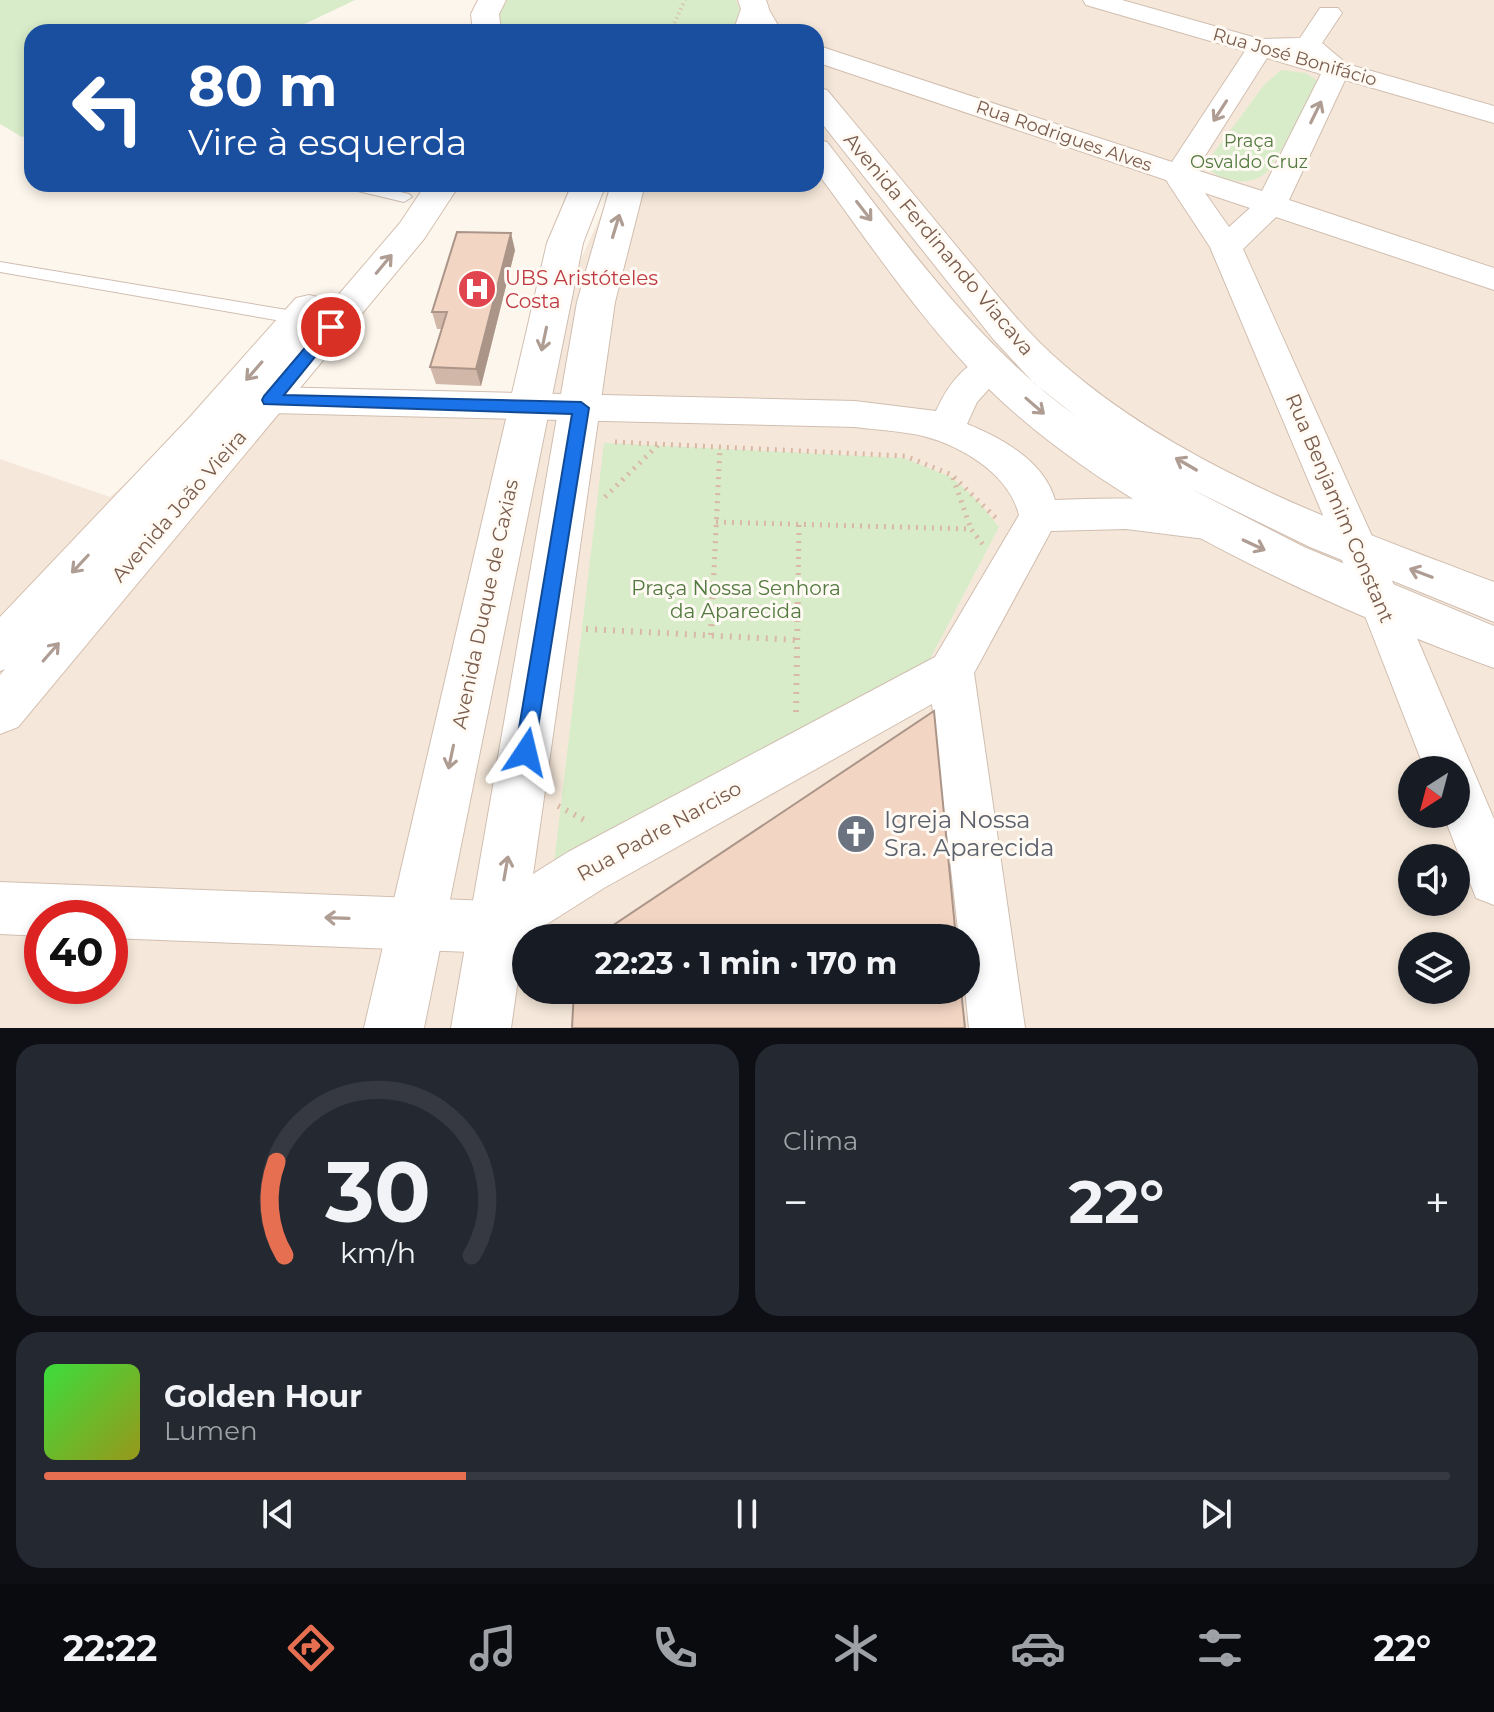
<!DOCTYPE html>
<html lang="pt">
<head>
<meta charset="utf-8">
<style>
  :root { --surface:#171b24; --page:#242831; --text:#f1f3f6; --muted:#9ea1a6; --line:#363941; --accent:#e76f51 }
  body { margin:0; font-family:Montserrat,sans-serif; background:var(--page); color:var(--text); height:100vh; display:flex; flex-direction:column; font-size:30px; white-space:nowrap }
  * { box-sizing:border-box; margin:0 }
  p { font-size:26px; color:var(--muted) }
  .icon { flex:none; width:44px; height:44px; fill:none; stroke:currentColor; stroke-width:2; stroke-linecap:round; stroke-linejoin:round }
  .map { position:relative; height:1028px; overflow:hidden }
  .sheet { display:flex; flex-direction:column; gap:16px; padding:16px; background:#0d0f14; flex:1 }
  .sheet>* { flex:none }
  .banner { position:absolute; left:24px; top:24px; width:800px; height:168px; border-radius:24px; box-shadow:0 4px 12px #0003; background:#1a4fa0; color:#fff; overflow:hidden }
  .needle { width:52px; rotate:216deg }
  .controls { position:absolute; left:1398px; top:756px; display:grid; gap:16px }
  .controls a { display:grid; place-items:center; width:72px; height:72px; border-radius:50%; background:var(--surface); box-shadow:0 4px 12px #0003; font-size:40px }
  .speed { position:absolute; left:24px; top:900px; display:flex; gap:16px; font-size:40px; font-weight:700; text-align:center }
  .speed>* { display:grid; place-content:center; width:104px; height:104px; border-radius:50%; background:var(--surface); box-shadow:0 4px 12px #0003; line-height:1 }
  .speed .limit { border:12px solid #d22; background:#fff; color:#111 }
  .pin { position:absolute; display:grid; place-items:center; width:68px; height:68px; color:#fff; margin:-34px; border:4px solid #fff; border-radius:50%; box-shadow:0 2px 8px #0007 }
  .me { position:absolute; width:88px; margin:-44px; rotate:10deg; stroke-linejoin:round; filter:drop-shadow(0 0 6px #0008) }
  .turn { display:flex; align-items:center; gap:28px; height:168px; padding:0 32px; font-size:36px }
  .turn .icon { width:104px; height:104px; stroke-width:2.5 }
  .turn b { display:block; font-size:56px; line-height:68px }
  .big { font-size:60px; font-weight:700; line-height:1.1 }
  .sheet .card { flex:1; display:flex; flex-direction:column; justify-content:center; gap:12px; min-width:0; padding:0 28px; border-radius:24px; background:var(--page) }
  .sheet .dial { align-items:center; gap:0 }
  .dial svg { height:208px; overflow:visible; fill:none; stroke:var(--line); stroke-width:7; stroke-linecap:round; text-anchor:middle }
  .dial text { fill:var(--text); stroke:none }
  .song { display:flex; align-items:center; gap:24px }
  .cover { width:96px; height:96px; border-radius:12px; background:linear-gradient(135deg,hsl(120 70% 55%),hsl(60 70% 35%)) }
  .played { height:8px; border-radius:4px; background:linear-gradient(90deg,var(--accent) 30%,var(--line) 30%) }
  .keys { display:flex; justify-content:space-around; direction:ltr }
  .heat { display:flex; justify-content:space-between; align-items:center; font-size:44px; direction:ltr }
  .sheet .tiles { flex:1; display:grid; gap:16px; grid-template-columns:1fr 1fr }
  .card:last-child { grid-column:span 2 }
  .trip { position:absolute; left:512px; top:924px; width:468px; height:80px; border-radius:40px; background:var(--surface); box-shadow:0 4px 12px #0003; font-weight:700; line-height:80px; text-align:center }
  .menu { display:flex; height:128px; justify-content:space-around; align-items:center; background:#090b0e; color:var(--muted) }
  .menu .icon { width:56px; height:56px }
  .menu .on { color:var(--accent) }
  .menu b { font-size:36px; color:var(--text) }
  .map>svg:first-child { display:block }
  .residential { fill:#f5e8da; fill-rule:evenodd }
  .green { fill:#d8ecc9 }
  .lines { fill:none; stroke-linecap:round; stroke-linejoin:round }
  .service-casing { stroke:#d1beb0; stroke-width:2 }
  .minor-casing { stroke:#d1beb0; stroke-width:2 }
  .tertiary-casing { stroke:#d1beb0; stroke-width:2 }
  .secondary-casing { stroke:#d6c0b0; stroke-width:2 }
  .path-far2 { stroke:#d9b8a5; stroke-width:4; stroke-dasharray:1 4; stroke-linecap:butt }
  .path-far1 { stroke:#d9b8a5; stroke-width:5; stroke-dasharray:2 6; stroke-linecap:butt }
  .path { stroke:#d9b8a5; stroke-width:6; stroke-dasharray:2 7; stroke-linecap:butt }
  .service { fill:#fff; fill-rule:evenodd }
  .minor { fill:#fff; fill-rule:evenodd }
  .tertiary { fill:#fff; fill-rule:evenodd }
  .secondary { fill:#fff; fill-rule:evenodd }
  .wall { fill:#d1b7a8 }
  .shaded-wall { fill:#aa9588 }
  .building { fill:#f3d5c3; stroke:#aa9588; stroke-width:2 }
  .oneway { stroke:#af9d94 }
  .route { fill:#1a73e8; stroke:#114b97; stroke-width:2 }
  .labels { text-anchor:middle; stroke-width:6; stroke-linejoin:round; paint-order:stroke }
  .far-street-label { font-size:18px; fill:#7a5c4d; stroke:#fffaf3 }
  .far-park-label { font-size:18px; fill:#537a41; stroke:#fffaf3 }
  .street-label { font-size:20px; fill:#7a5c4d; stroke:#fffaf3 }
  .health-label { font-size:20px; fill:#be3a42; stroke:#fffaf3; text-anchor:start }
  .park-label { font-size:20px; fill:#537a41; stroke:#fffaf3 }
  .near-worship-label { font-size:24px; fill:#5b616d; stroke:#fffaf3; text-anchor:start }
</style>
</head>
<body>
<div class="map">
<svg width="1494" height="1028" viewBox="0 0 1494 1028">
  <rect width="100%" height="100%" fill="#fdf6ec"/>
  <!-- residential -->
  <path class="residential" d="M 699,0 L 1494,0 L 1494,1028 L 0,1028 L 0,459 L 110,497 L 206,413 L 513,409 L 615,184 L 816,184 L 816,32 L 685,32 ZM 1412,770 L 1456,770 L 1456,814 L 1412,814 ZM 1412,858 L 1456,858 L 1456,902 L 1412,902 ZM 42,918 L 110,918 L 110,986 L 42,986 ZM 526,938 L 966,938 L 966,990 L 526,990 ZM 1412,946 L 1456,946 L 1456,990 L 1412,990 Z"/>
  <!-- green -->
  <g class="green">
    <path d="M 0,0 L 355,0 L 288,32 L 32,32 L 32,135 L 22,137 L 0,124 Z"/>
    <path d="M 507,0 L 736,0 L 740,10 L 733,32 L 501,32 L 499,14 Z"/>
    <path d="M 1281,70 L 1306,73 L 1321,83 L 1269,170 C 1253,187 1225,183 1208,169 L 1210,158 L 1264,85 Z"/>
    <path d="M 604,443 L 904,458 L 951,477 L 977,500 L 999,527 L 928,663 L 552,880 Z"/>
  </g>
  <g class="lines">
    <!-- service casing -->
    <g class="service-casing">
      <g id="service">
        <path d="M 338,184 L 366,184 L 409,194 L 412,197 L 404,202 L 341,187 Z"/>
        <path d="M 0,262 L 299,312 L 308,318 L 299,324 L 0,272 Z"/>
      </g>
    </g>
    <!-- minor casing -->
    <g class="minor-casing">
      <g id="minor">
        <path d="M 1083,0 L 1122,0 L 1260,39 L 1300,38 L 1320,8 L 1338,8 L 1342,13 L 1322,43 L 1347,64 L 1494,106 L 1494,123 L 1345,80 L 1289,200 L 1494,268 L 1494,290 L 1276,217 L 1243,249 L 1402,603 L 1494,819 L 1494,905 L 1476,898 L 1443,814 L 1456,814 L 1456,770 L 1425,770 L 1360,603 L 1210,247 L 1166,180 L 816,62 L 816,45 L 1172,162 L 1245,51 L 1086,5 ZM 1267,58 L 1321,74 L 1262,191 L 1196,170 ZM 1205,193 L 1250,208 L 1229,227 Z"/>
        <path d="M 991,355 L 1004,358 L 1009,367 L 977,402 L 967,424 C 1002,438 1044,461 1055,500 C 1111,498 1173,495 1227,513 L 1233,524 L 1227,535 L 1213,540 L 1126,529 L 1051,531 L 974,673 L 1025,1028 L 969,1028 L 965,990 L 966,938 L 959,938 L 932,704 L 604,888 L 514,945 L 496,953 L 110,938 L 110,918 L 42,918 L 42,936 L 0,934 L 0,882 L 490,901 L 568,852 L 935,657 L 1019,515 C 1009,474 962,446 923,436 C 901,431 877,430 855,427 L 270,413 L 257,409 L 252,400 L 257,391 L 270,387 L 855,401 L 936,411 C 947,387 964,362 991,355 Z"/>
      </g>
    </g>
    <!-- tertiary casing -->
    <g class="tertiary-casing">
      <g id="tertiary">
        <path d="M 755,1 L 765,3 L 782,32 L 754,32 L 741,9 L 745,3 Z"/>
        <path d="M 816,87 L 827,90 C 872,144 917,198 962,253 C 994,291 1025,332 1064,365 C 1185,470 1346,526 1494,582 L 1494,622 L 1310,547 L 1189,488 L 1304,547 L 1494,626 L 1494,668 C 1331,609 1113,511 989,389 C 923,324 871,245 816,171 L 816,139 L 827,142 C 903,240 976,344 1077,417 L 1034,383 L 994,340 L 816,116 Z"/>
        <path d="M 572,184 L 606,184 L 583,243 L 424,1028 L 364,1028 L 547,243 Z"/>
        <path d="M 611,184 L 645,184 L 615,302 L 511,1028 L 451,1028 L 577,302 Z"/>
      </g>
    </g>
    <!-- secondary casing -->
    <g class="secondary-casing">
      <g id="secondary">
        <path d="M 478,0 L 506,0 L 499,14 L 501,32 L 473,32 L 471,14 Z"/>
        <path d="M 738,0 L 766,0 L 769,9 L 761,32 L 733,32 L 741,9 Z"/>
        <path d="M 426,184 L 460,184 L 424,239 L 18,727 L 0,734 L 0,675 L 5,669 L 0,671 L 0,617 L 189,418 L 296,298 L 309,295 L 322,298 L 328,307 L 400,223 Z"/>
      </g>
    </g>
    <!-- path-far2 -->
    <path class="path-far2" d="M 670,32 L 685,0"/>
    <!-- path-far1 -->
    <g class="path-far1">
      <path d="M 615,442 L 905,456 L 952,475 L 971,529"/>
      <path d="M 954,477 L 998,520"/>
      <path d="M 605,497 L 658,445"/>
      <path d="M 716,522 L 971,529 L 984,546"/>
      <path d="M 713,591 L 720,447"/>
      <path d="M 798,591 L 799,525"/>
    </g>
    <!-- path -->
    <g class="path">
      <path d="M 586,629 L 797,640"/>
      <path d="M 711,635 L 713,589"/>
      <path d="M 796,712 L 798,589"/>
      <path d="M 558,806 L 588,822"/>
    </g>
    <!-- service -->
    <use href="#service" class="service"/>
    <!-- minor -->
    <use href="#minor" class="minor"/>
    <!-- tertiary -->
    <use href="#tertiary" class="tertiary"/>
    <!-- secondary -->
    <use href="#secondary" class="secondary"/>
  </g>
  <!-- wall -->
  <path class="wall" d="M 515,250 L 481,386 L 436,384 L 430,367 L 442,329 L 437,329 L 432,312 Z"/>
  <!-- shaded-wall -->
  <path class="shaded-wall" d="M 511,233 L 515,250 L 481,386 L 476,369 Z"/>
  <!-- building -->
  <g class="building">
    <path d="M 457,232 L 511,233 L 476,369 L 430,367 L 447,312 L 432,312 Z"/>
    <path d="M 934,711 L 956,938 L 594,938 Z"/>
    <path d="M 574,990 L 961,990 L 965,1028 L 572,1028 Z"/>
  </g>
  <!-- one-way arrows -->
  <defs><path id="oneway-shaft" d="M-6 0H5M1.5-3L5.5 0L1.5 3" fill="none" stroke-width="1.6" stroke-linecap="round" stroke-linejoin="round" transform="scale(2)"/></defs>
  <g class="oneway">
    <use href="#oneway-shaft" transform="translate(1220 111) rotate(123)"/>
    <use href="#oneway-shaft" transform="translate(1316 112) rotate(-64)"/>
    <use href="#oneway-shaft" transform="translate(864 211) rotate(52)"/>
    <use href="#oneway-shaft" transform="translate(616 226) rotate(-73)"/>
    <use href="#oneway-shaft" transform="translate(384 264) rotate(-50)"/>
    <use href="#oneway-shaft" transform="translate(544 339) rotate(102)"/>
    <use href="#oneway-shaft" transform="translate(254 371) rotate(131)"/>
    <use href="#oneway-shaft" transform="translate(1035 406) rotate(41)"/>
    <use href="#oneway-shaft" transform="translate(1186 464) rotate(-150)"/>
    <use href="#oneway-shaft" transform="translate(1254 545) rotate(25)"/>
    <use href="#oneway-shaft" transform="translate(80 564) rotate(133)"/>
    <use href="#oneway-shaft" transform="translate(1421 573) rotate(-159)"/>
    <use href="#oneway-shaft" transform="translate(51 652) rotate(-49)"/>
    <use href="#oneway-shaft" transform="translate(451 757) rotate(102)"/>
    <use href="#oneway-shaft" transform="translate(506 868) rotate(-80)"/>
    <use href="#oneway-shaft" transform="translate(337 918) rotate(-178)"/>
  </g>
  <!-- route -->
  <path class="route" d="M 331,322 L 336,324 L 336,331 L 284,395 L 581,402 L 589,408 L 533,759 L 526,762 L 518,759 L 515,752 L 572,414 L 264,404 L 262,400 L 264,396 L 325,324 Z"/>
  <!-- icons -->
  <defs>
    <g id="hospital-disc" transform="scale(2)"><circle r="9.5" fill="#e0444e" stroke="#fffaf3"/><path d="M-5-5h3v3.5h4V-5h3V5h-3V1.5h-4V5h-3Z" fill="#fff"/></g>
    <g id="church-disc" transform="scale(2)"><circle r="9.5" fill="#6b7280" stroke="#fffaf3"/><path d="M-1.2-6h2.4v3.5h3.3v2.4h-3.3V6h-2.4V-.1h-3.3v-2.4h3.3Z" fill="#fff"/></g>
  </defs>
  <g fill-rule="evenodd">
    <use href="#hospital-disc" x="477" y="289"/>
    <use href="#church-disc" x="856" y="834"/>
  </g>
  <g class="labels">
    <!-- far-street labels -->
    <g class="far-street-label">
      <text transform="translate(1295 57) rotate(16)" y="6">Rua José Bonifácio</text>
      <text transform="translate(1064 136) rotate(19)" y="6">Rua Rodrigues Alves</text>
    </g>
    <!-- far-park labels -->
    <g class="far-park-label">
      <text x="1249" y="147">Praça<tspan x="1249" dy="21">Osvaldo Cruz</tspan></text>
    </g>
    <!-- street labels -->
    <g class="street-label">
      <text transform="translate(939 244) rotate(50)" y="7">Avenida Ferdinando Viacava</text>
      <text transform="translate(179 506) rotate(-49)" y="7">Avenida João Vieira</text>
      <text transform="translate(1340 508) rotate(67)" y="7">Rua Benjamim Constant</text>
      <text transform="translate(485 604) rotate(-78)" y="7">Avenida Duque de Caxias</text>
      <text transform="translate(659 831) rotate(-29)" y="7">Rua Padre Narciso</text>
    </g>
    <!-- health labels -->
    <g class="health-label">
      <text x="505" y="285">UBS Aristóteles<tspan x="505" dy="23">Costa</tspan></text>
    </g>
    <!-- park labels -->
    <g class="park-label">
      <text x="736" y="595">Praça Nossa Senhora<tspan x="736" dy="23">da Aparecida</tspan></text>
    </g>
    <!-- near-worship labels -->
    <g class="near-worship-label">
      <text x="884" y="828">Igreja Nossa<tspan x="884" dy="28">Sra. Aparecida</tspan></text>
    </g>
  </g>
</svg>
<div class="controls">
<a><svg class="needle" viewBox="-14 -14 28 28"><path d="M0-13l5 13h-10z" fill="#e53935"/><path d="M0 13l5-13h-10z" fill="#9ea1a6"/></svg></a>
<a><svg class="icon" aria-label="sound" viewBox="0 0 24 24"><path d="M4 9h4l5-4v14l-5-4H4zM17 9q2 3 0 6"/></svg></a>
<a><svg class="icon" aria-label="layers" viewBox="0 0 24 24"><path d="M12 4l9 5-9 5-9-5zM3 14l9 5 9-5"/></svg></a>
</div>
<div class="speed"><div class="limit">40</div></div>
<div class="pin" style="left:331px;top:327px;background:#d93025"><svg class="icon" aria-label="arrive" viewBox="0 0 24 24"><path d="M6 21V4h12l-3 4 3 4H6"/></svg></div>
<svg class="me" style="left:526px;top:752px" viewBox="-20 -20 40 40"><path d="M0-17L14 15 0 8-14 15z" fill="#1a73e8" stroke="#fff" stroke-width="4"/></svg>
<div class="trip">22:23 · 1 min · 170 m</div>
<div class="banner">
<div class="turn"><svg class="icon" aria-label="left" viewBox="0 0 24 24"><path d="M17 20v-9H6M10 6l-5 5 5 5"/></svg><div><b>80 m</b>Vire à esquerda</div></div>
</div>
</div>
<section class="sheet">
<div class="tiles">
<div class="card dial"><svg viewBox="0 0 100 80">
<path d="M14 69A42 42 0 1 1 86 69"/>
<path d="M14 69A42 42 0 0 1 11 33" stroke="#e76f51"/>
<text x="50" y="56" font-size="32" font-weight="700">30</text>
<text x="50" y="72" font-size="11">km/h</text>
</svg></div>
<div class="card"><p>Clima</p>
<div class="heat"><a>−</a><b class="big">22°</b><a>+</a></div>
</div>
<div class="card">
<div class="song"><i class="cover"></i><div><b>Golden Hour</b><p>Lumen</p></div></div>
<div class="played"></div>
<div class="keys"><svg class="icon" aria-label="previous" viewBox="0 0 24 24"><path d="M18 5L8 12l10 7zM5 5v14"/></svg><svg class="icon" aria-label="pause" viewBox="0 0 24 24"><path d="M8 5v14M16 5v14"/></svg><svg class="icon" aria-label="next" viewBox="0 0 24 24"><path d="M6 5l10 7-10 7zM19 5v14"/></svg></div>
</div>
</div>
</section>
<nav class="menu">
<b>22:22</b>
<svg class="icon on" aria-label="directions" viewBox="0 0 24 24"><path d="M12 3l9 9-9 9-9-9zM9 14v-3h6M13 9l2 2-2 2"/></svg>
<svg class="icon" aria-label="music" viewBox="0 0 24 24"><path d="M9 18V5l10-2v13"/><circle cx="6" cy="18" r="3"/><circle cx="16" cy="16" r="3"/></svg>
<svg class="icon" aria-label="phone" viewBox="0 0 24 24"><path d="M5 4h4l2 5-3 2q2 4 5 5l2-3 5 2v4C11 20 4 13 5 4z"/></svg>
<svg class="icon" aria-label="climate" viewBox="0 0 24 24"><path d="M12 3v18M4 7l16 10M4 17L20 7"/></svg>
<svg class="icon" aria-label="car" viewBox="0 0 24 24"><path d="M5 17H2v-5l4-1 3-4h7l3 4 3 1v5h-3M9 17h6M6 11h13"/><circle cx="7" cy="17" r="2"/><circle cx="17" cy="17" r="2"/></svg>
<svg class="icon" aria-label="filters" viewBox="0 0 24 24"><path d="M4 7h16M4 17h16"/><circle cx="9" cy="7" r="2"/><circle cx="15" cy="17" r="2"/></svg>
<b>22°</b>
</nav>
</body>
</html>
